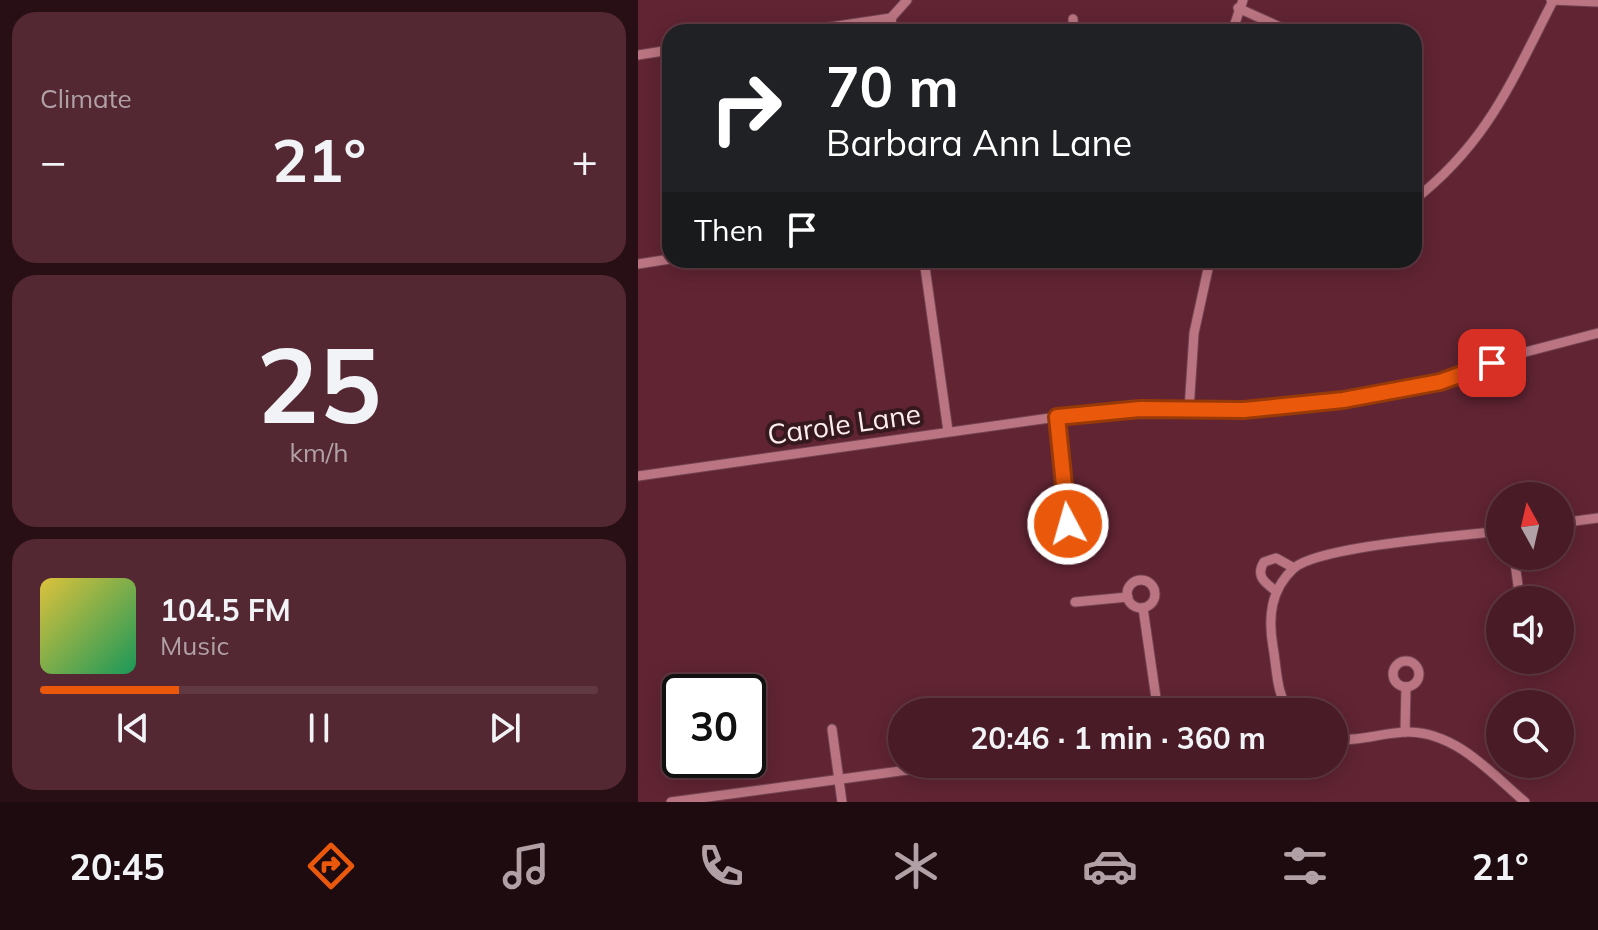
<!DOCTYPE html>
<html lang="en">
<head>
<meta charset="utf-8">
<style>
  :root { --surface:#491b26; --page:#532832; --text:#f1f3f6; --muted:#b1a1a7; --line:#613943; --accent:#ea580c }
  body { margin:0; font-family:Mulish,sans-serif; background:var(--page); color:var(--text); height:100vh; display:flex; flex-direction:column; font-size:30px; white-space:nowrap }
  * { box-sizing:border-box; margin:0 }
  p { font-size:26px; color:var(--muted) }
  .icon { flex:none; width:44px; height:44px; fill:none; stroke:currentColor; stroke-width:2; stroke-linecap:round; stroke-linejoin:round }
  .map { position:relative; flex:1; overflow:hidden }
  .drawer { display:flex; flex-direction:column; gap:12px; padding:12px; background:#280f15; width:638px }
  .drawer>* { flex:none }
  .hud { position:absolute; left:24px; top:24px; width:760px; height:244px; border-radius:24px; box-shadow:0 4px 20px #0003,0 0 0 2px var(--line); background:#202124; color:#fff; overflow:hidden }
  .needle { width:52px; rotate:352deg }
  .buttons { position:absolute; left:848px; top:482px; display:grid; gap:16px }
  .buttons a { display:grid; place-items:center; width:88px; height:88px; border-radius:50%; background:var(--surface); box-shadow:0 4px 20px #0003,0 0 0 2px var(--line); font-size:40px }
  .speed { position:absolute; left:24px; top:674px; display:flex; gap:16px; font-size:40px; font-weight:700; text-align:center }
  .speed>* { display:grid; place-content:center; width:104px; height:104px; border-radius:50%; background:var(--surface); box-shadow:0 4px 20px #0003,0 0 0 2px var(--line); line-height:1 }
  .speed .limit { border:4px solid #111; border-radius:12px; background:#fff; color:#111 }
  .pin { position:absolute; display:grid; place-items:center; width:68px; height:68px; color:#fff; margin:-34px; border-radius:16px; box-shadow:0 4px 12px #0006 }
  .me { position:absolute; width:88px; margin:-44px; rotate:354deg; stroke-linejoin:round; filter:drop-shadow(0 0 6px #0008) }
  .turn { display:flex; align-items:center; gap:28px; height:168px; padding:0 32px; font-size:36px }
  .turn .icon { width:104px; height:104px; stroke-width:2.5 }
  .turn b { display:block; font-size:56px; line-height:68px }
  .then { display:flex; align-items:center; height:76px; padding:0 32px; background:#0003; gap:16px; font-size:30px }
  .big { font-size:60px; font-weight:700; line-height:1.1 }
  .drawer .tile { flex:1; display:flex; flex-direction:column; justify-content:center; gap:12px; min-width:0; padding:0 28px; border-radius:24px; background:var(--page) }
  .drawer .dial { align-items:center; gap:0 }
  .dial b { font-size:104px; line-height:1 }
  .song { display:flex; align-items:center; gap:24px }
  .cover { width:96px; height:96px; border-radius:12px; background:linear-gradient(135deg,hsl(50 70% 55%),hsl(150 70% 35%)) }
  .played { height:8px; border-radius:4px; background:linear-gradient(90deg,var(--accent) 25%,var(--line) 25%) }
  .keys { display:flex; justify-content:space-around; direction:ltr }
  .heat { display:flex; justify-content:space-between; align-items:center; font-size:44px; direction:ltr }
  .trip { position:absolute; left:250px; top:698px; width:460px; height:80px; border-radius:40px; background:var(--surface); box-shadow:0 4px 20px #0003,0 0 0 2px var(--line); font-weight:700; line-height:80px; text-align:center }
  .tab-bar { display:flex; height:128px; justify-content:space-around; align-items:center; background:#1d0b0f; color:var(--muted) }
  .tab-bar .icon { width:56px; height:56px }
  .tab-bar .active { color:var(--accent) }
  .tab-bar b { font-size:36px; color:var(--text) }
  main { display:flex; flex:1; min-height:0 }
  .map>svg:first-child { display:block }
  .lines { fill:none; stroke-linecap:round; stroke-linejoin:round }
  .minor-casing { stroke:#734451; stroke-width:11 }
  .minor { stroke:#bb7582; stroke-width:9 }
  .route-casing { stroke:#983908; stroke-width:20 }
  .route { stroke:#ea580c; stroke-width:14 }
  .labels { text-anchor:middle; stroke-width:8; stroke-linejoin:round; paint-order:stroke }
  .street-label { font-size:28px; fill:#fdedef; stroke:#35191f }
</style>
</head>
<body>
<main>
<section class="drawer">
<div class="tile"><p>Climate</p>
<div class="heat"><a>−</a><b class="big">21°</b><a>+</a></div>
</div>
<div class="tile dial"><b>25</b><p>km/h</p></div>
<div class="tile">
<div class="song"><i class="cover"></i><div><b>104.5 FM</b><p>Music</p></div></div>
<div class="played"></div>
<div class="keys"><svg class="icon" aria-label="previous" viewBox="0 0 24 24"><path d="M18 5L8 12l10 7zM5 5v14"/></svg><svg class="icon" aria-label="pause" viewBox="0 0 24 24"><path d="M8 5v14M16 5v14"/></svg><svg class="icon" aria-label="next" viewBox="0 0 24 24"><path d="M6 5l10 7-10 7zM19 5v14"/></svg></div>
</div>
</section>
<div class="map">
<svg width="960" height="802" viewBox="0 0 960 802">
  <rect width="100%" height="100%" fill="#612433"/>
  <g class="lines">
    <!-- minor casing -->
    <g class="minor-casing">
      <g id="minor">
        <path d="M 913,0 L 960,2"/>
        <path d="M 600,8 L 653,32"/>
        <path d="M 435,19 L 436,32"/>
        <path d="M 159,32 L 253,18"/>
        <path d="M 255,32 L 253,18 L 269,0"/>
        <path d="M 594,32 L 605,0"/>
        <path d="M 0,55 L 32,50"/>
        <path d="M 776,200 C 850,142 873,82 915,1"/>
        <path d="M 286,260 L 310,431"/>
        <path d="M 0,264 L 32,259"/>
        <path d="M 551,410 L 556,333 L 572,260"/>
        <path d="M 419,417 L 430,524"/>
        <path d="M 0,476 L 419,417 L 502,409 L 606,410 L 705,400 L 802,382 L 880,354 L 960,333"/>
        <path d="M 922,523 L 960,518"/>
        <path d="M 876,556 L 882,600"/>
        <circle cx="503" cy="594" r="14"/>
        <path d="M 638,591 C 627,583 617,576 626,562 L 638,558 L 656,568"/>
        <path d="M 437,602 L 490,597"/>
        <path d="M 505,608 L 520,712"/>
        <circle cx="768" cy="674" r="13"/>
        <path d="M 653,712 C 638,697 639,668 635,647 C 630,618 632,590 656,568 C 682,546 822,536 862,531"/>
        <path d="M 194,729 L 204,802"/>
        <path d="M 767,732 L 768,687"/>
        <path d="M 696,739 C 722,742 745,732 771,732 C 819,733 853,773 887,802"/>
        <path d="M 33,802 L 314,764"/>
      </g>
    </g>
    <!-- minor -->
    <use href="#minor" class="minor"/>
  </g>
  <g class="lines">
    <!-- route casing -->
    <g class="route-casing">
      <path id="route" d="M 430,524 L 419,417 L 502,409 L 606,410 L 705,400 L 802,382 L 854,363"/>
    </g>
    <!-- route -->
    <use href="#route" class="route"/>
  </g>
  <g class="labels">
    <!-- street labels -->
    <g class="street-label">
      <text transform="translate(206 424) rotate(-8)" y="10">Carole Lane</text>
    </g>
  </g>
</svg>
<div class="buttons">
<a><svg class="needle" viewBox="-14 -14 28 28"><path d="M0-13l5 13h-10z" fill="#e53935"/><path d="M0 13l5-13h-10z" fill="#b1a1a7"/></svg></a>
<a><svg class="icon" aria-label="sound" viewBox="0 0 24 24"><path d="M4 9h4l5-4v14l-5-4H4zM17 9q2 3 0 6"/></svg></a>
<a><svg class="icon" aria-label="search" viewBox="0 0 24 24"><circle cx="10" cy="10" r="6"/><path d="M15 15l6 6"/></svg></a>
</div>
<div class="speed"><div class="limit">30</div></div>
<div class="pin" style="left:854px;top:363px;background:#d93025"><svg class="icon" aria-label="arrive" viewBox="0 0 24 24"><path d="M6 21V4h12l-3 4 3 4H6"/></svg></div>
<svg class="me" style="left:430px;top:524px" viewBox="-20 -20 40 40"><circle r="17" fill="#ea580c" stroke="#fff" stroke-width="3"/><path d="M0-11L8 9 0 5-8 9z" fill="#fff"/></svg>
<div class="trip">20:46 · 1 min · 360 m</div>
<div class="hud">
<div class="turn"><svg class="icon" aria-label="right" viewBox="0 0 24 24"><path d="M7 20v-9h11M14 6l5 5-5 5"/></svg><div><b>70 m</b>Barbara Ann Lane</div></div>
<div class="then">Then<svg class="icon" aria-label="arrive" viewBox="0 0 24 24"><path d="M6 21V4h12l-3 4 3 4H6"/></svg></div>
</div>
</div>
</main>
<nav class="tab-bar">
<b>20:45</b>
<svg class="icon active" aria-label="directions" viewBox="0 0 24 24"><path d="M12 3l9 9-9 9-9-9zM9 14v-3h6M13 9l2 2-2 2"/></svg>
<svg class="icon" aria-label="music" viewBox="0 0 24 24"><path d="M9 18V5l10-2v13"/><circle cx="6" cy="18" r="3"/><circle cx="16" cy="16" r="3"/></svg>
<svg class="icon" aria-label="phone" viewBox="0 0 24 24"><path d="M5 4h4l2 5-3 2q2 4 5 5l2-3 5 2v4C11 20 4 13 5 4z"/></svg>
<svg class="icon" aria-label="climate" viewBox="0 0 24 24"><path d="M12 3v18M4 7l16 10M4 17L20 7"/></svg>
<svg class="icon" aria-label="car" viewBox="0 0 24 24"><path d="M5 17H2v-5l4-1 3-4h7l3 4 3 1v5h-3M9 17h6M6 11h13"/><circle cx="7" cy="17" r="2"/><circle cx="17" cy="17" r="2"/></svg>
<svg class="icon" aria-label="filters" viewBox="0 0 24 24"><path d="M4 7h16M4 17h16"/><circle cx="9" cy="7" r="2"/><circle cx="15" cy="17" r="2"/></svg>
<b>21°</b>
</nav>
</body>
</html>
